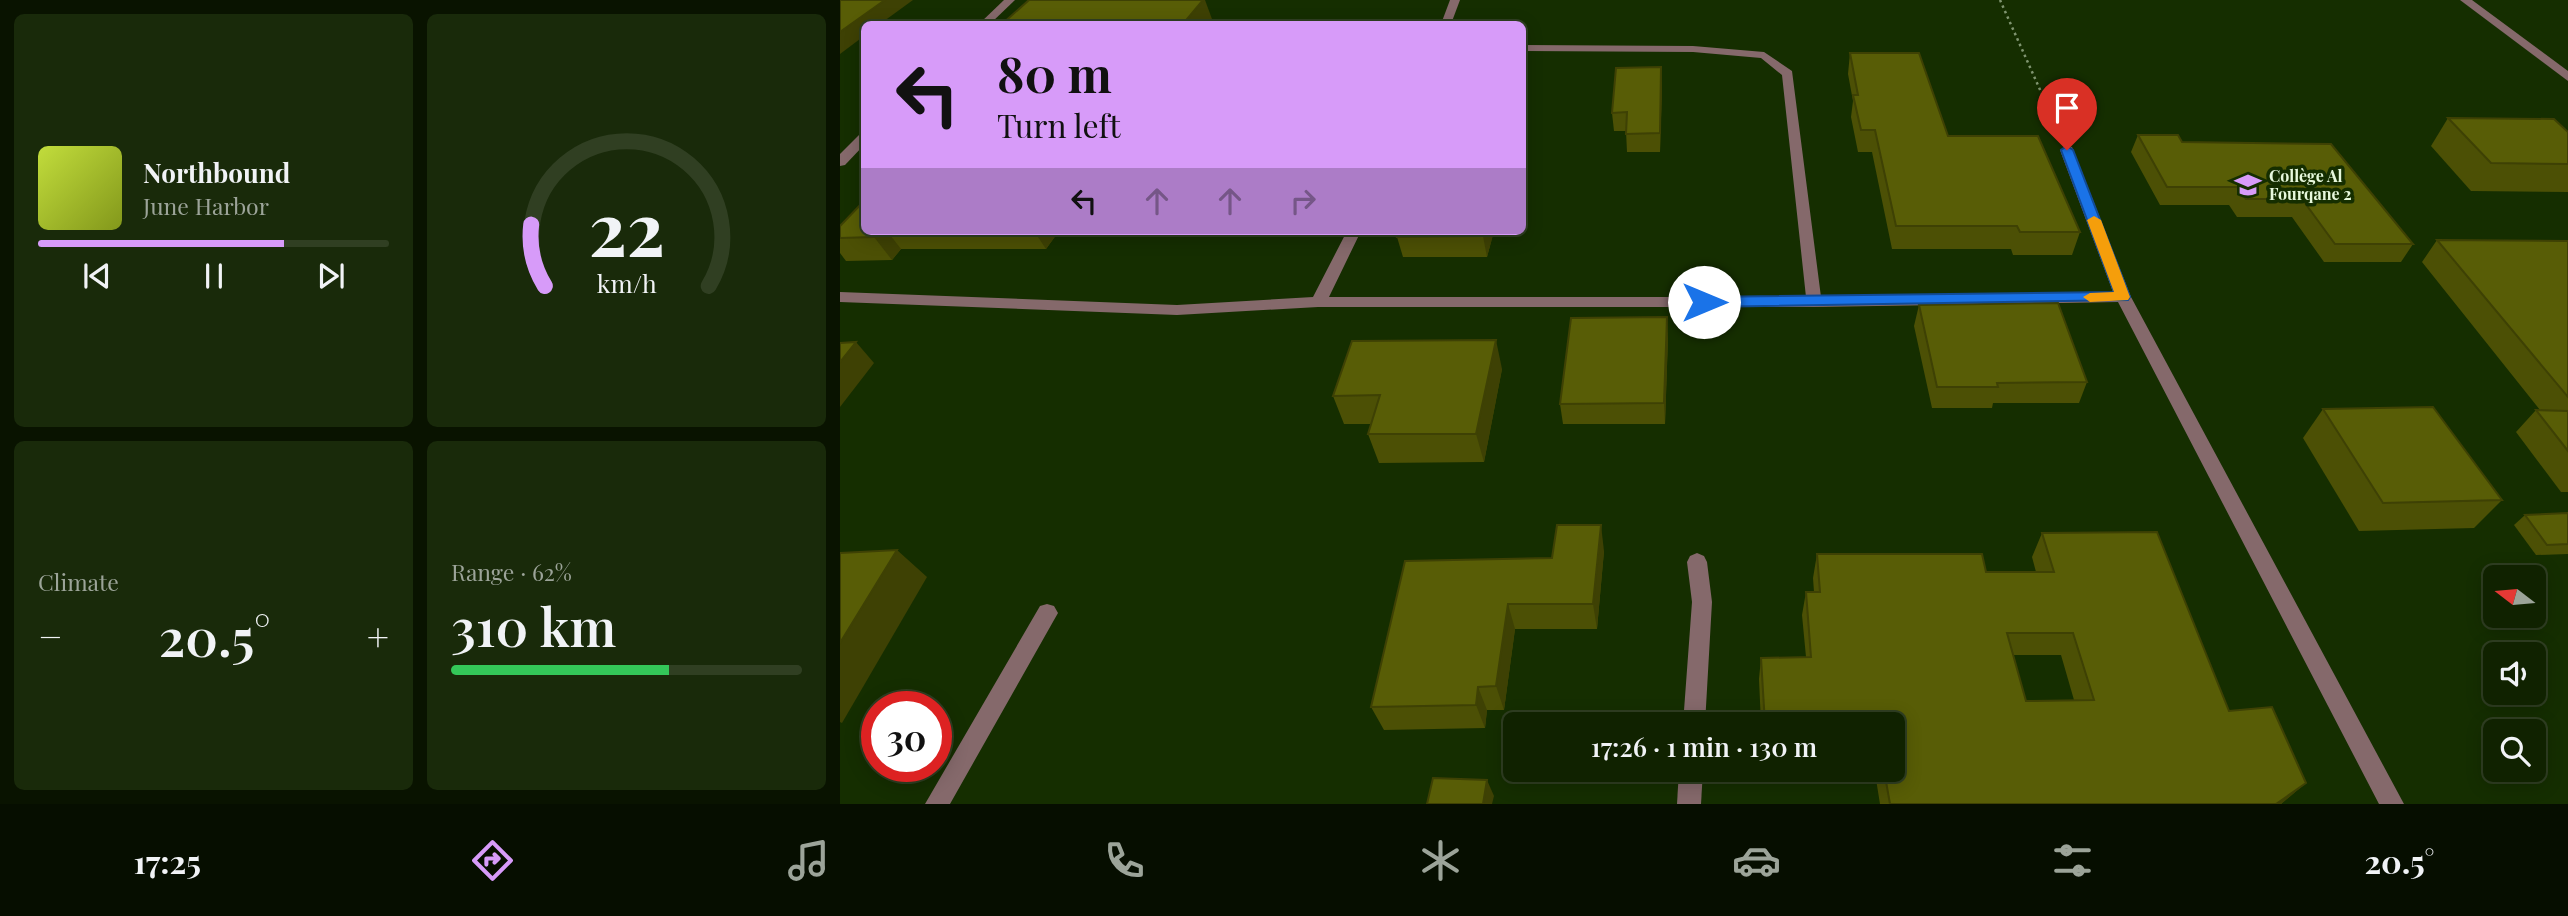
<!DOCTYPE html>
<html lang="en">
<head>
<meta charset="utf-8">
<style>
  :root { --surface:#102200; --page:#192a0a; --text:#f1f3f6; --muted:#9ca499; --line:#303f22; --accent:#d79bf9 }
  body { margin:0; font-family:"Playfair Display",serif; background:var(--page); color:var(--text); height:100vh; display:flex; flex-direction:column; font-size:26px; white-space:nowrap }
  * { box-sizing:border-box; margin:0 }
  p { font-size:23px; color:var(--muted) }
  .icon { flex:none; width:38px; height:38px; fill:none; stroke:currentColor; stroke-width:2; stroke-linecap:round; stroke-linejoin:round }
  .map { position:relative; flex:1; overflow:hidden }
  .details { display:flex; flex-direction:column; gap:14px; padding:14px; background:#091300; width:840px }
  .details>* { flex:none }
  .top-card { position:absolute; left:21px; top:21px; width:665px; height:214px; border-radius:10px; box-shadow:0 4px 18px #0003,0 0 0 2px var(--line); background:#d79bf9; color:#111; overflow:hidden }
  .needle { width:46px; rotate:286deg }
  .tools { position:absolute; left:1643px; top:565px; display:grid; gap:14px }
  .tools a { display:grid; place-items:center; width:63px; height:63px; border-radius:10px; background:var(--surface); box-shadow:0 4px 18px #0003,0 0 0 2px var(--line); font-size:35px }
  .speed { position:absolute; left:21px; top:691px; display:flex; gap:14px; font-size:35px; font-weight:700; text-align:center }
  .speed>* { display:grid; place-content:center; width:91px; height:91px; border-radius:50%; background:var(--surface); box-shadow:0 4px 18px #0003,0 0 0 2px var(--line); line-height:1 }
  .speed .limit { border:10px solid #d22; background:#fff; color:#111 }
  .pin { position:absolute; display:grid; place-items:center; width:60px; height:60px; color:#fff; margin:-72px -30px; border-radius:50% 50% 50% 0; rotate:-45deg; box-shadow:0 0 7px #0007 }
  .pin .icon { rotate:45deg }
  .me { position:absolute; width:77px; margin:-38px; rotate:90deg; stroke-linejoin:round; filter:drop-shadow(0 0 5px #0008) }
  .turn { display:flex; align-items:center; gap:24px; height:147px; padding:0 21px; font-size:32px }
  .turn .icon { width:91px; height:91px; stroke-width:2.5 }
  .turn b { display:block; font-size:49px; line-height:60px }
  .lanes { display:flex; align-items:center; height:66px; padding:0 21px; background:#0003; justify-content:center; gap:35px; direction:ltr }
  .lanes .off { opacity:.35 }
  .big { font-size:52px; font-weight:600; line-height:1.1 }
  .details .widget { flex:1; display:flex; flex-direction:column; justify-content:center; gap:10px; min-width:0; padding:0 24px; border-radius:10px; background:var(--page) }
  .details .dial { align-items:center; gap:0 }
  .dial svg { height:182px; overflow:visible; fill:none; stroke:var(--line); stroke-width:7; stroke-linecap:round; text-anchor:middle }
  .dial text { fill:var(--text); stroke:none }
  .song { display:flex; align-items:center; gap:21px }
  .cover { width:84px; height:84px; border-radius:10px; background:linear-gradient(135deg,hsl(70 70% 55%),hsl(70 70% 35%)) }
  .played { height:7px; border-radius:4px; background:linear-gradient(90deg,var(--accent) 70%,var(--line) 70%) }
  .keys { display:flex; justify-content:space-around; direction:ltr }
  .heat { display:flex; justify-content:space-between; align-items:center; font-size:38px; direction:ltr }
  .charge { height:10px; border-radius:5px; background:linear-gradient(90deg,#34c759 62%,var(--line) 0) }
  .details .tiles { flex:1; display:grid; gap:14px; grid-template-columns:repeat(2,1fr) }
  .trip { position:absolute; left:663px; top:712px; width:402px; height:70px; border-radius:10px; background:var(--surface); box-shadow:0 4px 18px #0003,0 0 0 2px var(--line); font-weight:600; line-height:70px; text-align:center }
  .tab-bar { display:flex; height:112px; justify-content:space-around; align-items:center; background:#060e00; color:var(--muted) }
  .tab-bar .icon { width:49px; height:49px }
  .tab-bar .selected { color:var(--accent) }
  .tab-bar b { font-size:32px; color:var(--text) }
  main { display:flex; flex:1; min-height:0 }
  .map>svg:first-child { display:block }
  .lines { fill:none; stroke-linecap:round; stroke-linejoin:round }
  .path { stroke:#809570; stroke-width:2.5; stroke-dasharray:2.5 3.5; stroke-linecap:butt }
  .minor { fill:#85696b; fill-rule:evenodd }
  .wall { fill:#4c5005; fill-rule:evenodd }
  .shaded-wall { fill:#3e4104 }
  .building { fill:#585d06; stroke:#3e4104; stroke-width:2; fill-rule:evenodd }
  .route { fill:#1a73e8; stroke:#114b97; stroke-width:2 }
  .slow { fill:#f59e0b }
  .labels { text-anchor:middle; stroke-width:7; stroke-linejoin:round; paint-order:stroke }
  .far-poi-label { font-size:16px; font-weight:bold; fill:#e7f8dc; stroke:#152e00; text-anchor:start }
</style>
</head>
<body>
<main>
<section class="details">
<div class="tiles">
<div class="widget">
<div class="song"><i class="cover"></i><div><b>Northbound</b><p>June Harbor</p></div></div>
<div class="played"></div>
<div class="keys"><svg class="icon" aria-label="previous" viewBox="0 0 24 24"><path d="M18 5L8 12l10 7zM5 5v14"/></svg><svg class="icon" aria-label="pause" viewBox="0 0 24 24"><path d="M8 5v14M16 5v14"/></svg><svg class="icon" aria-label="next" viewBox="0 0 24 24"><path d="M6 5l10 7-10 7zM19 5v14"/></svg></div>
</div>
<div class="widget dial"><svg viewBox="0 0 100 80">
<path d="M14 69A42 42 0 1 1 86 69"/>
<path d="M14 69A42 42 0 0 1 8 42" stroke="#d79bf9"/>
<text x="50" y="56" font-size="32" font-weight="700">22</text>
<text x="50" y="72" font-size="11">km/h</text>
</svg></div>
<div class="widget"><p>Climate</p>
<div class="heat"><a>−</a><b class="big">20.5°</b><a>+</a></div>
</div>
<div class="widget"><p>Range · 62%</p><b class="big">310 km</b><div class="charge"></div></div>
</div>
</section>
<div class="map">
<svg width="1728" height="804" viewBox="0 0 1728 804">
  <rect width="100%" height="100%" fill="#152e00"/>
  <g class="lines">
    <!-- path -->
    <path class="path" d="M 1160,0 L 1218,130"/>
    <!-- minor -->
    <g class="minor">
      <path d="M 164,0 L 175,0 L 150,24 L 139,24 Z"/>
      <path d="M 610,0 L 620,0 L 611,24 L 601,24 Z"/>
      <path d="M 1620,0 L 1632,0 L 1728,71 L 1728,81 Z"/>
      <path d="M 682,45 L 853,46 L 924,52 L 952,71 L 981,297 L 1273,292 L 1220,150 L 1227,146 L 1232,147 L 1291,297 L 1564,804 L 1539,804 L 1278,302 L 974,307 L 478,307 L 337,315 L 0,302 L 0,292 L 337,305 L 473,297 L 507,231 L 521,231 L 489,297 L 966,297 L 942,75 L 921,58 L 853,52 L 682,51 Z"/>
      <path d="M 24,134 L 24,145 L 5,165 L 0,166 L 0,154 L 19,135 Z"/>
      <path d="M 857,553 L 864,556 L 867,562 L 872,602 L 865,724 L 843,724 L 852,602 L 847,562 L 850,556 Z"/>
      <path d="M 207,604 L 214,606 L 218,613 L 214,620 L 110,804 L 85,804 L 200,606 Z"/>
      <path d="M 839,770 L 863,770 L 861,804 L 837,804 Z"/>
    </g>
  </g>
  <!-- wall -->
  <g class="wall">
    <path d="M 1010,53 L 1108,136 L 1240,232 L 1232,255 L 1173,255 L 1171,249 L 1052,249 L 1032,152 L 1018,152 L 1011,117 L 1013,101 L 1008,74 Z"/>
    <path d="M 822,85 L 820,152 L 787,152 L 786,131 L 774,131 L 772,113 Z"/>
    <path d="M 1608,118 L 1728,132 L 1728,192 L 1631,191 L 1591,146 Z"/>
    <path d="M 1298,135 L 1342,142 L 1573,244 L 1561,262 L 1484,262 L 1452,217 L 1397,217 L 1389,205 L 1320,205 L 1291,152 Z"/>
    <path d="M 0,226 L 24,231 L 219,231 L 206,249 L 61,249 L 52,260 L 6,261 L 0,253 Z"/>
    <path d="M 654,231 L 647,257 L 563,257 L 557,237 Z"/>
    <path d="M 1597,240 L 1728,241 L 1728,492 L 1721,492 L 1676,432 L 1696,410 L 1700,410 L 1582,262 Z"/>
    <path d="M 1079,305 L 1247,382 L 1239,403 L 1153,403 L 1152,408 L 1092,408 L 1074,326 Z"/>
    <path d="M 828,337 L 825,424 L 723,424 L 720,404 Z"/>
    <path d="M 662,369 L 644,462 L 539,463 L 528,434 L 531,424 L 504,424 L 493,396 Z"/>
    <path d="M 1483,409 L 1662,500 L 1634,528 L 1519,531 L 1463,438 Z"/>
    <path d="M 1728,513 L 1728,554 L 1696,555 L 1674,525 L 1685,515 Z"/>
    <path d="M 1202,533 L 1466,783 L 1441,804 L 1040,804 L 1035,773 L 924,777 L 924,770 L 1054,770 L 1054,724 L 921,724 L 919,679 L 921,658 L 966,657 L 962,615 L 966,592 L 974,592 L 973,578 L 977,554 L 1146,572 L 1196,572 L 1192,557 ZM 1173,655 L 1221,655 L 1234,700 L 1186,701 Z"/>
    <path d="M 764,551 L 757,629 L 675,629 L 664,710 L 647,710 L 645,728 L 544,730 L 531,707 L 712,558 Z"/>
  </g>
  <!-- shaded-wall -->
  <g class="shaded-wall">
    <path d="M 45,0 L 73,0 L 40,24 L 24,24 L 24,36 L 0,54 L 0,32 Z"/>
    <path d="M 363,0 L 365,0 L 372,19 L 368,24 L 343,24 Z"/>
    <path d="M 821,67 L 822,85 L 820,152 L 820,133 Z"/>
    <path d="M 40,231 L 47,231 L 61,249 L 52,260 L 34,237 Z"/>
    <path d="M 194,231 L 219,231 L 206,249 Z"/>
    <path d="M 645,231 L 654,231 L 647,257 L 643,236 Z"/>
    <path d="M 827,317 L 828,337 L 825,424 L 824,403 Z"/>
    <path d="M 656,340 L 662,369 L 644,462 L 636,434 Z"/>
    <path d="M 16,342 L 34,363 L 0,407 L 0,362 Z"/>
    <path d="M 761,525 L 764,551 L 757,629 L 753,604 Z"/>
    <path d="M 57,550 L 87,577 L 2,723 L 0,722 L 0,643 Z"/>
    <path d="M 668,604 L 675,629 L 664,710 L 656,686 Z"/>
    <path d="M 638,687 L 647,710 L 645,728 L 636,705 Z"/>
    <path d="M 647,780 L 654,796 L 652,804 L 643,804 Z"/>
    <path d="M 1466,783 L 1441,804 L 1436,804 Z"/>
  </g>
  <!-- building -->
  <g class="building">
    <path d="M 0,0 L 45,0 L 0,32 Z"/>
    <path d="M 189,0 L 363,0 L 343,24 L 162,24 Z"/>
    <path d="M 1010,53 L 1079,53 L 1108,136 L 1198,136 L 1240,232 L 1180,232 L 1177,226 L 1056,226 L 1035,130 L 1021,130 L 1013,95 L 1018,95 Z"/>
    <path d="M 821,67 L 820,133 L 786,134 L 787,112 L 772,113 L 776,68 Z"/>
    <path d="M 1608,118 L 1714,119 L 1728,132 L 1728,164 L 1651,163 Z"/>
    <path d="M 1298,135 L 1338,135 L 1342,142 L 1491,144 L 1573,244 L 1495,244 L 1462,199 L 1406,199 L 1398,187 L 1327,187 Z"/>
    <path d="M 24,201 L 24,231 L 40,231 L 34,237 L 0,238 L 0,226 Z"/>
    <path d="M 559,231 L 645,231 L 643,236 L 557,237 Z"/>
    <path d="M 1597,240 L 1728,241 L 1728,397 Z"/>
    <path d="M 1218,303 L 1247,382 L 1157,383 L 1158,387 L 1097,387 L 1079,305 Z"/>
    <path d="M 827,317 L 824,403 L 720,404 L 731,318 Z"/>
    <path d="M 656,340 L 636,434 L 528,434 L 540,395 L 493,396 L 512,341 Z"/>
    <path d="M 16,342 L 0,362 L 0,343 Z"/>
    <path d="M 1593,407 L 1662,500 L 1543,503 L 1483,409 Z"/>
    <path d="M 1696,410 L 1728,411 L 1728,451 Z"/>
    <path d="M 1728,513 L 1728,544 L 1707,545 L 1685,515 Z"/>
    <path d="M 717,525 L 761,525 L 753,604 L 668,604 L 656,686 L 638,687 L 636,705 L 531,707 L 565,561 L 712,558 Z"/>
    <path d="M 1317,532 L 1389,711 L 1432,707 L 1466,783 L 1436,804 L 1050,804 L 1044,770 L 1054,770 L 1054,724 L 925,724 L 921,658 L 971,657 L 966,592 L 980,592 L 977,554 L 1142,554 L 1146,572 L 1214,572 L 1202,533 ZM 1167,633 L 1233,633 L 1254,700 L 1186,701 Z"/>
    <path d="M 57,550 L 0,643 L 0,553 Z"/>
    <path d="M 593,778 L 647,780 L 643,804 L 587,804 Z"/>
  </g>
  <!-- route -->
  <path class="route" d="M 1227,146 L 1233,150 L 1290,297 L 1288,300 L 864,307 L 857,302 L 864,297 L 1274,292 L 1221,150 Z"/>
  <!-- slow -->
  <path class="slow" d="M 1254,216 L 1261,220 L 1290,297 L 1288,300 L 1250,302 L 1243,297 L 1250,293 L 1274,292 L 1247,220 Z"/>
  <!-- icons -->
  <defs>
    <g id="school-bare" transform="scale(2.1)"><path d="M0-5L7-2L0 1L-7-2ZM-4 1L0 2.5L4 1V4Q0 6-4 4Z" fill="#d79bf9" stroke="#152e00" stroke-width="2.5" paint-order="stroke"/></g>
  </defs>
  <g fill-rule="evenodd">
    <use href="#school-bare" x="1408" y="185"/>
  </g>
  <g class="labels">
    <!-- far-poi labels -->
    <g class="far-poi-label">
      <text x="1429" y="182">Collège Al<tspan x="1429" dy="18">Fourqane 2</tspan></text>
    </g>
  </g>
</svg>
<div class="tools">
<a><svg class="needle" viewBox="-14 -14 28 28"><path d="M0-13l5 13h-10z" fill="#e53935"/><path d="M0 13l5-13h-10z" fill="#9ca499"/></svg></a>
<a><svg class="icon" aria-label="sound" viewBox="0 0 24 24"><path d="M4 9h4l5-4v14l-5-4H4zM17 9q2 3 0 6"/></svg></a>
<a><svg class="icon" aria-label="search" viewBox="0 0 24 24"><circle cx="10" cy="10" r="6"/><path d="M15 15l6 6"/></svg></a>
</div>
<div class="speed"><div class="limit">30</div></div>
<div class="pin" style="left:1227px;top:150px;background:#d93025"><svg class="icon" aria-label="arrive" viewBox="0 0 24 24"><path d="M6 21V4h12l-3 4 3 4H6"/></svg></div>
<svg class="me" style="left:864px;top:302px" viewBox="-20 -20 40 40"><circle r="19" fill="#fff"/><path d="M0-13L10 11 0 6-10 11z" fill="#1a73e8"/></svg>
<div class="trip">17:26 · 1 min · 130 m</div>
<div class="top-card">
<div class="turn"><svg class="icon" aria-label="left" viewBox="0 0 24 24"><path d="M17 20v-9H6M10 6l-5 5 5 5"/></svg><div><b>80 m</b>Turn left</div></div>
<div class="lanes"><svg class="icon" aria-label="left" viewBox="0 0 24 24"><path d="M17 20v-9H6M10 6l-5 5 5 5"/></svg><svg class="icon off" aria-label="ahead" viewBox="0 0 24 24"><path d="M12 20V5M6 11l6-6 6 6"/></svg><svg class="icon off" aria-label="ahead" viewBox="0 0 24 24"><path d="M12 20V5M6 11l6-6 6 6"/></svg><svg class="icon off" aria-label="right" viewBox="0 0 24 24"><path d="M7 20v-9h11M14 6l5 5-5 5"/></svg></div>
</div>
</div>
</main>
<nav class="tab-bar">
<b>17:25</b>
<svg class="icon selected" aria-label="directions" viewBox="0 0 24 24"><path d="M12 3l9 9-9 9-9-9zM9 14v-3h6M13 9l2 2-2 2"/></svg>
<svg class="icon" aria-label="music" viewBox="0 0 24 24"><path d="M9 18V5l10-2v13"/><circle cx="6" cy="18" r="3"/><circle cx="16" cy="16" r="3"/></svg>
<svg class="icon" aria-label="phone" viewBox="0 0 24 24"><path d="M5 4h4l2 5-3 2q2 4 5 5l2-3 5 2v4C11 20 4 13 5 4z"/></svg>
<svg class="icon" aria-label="climate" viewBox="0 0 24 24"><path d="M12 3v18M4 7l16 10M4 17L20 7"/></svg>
<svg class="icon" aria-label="car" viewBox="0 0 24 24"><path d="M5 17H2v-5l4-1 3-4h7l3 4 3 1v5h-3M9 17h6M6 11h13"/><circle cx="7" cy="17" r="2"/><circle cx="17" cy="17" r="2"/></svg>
<svg class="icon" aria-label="filters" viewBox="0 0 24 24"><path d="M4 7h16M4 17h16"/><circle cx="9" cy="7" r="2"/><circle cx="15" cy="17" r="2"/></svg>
<b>20.5°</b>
</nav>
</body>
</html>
